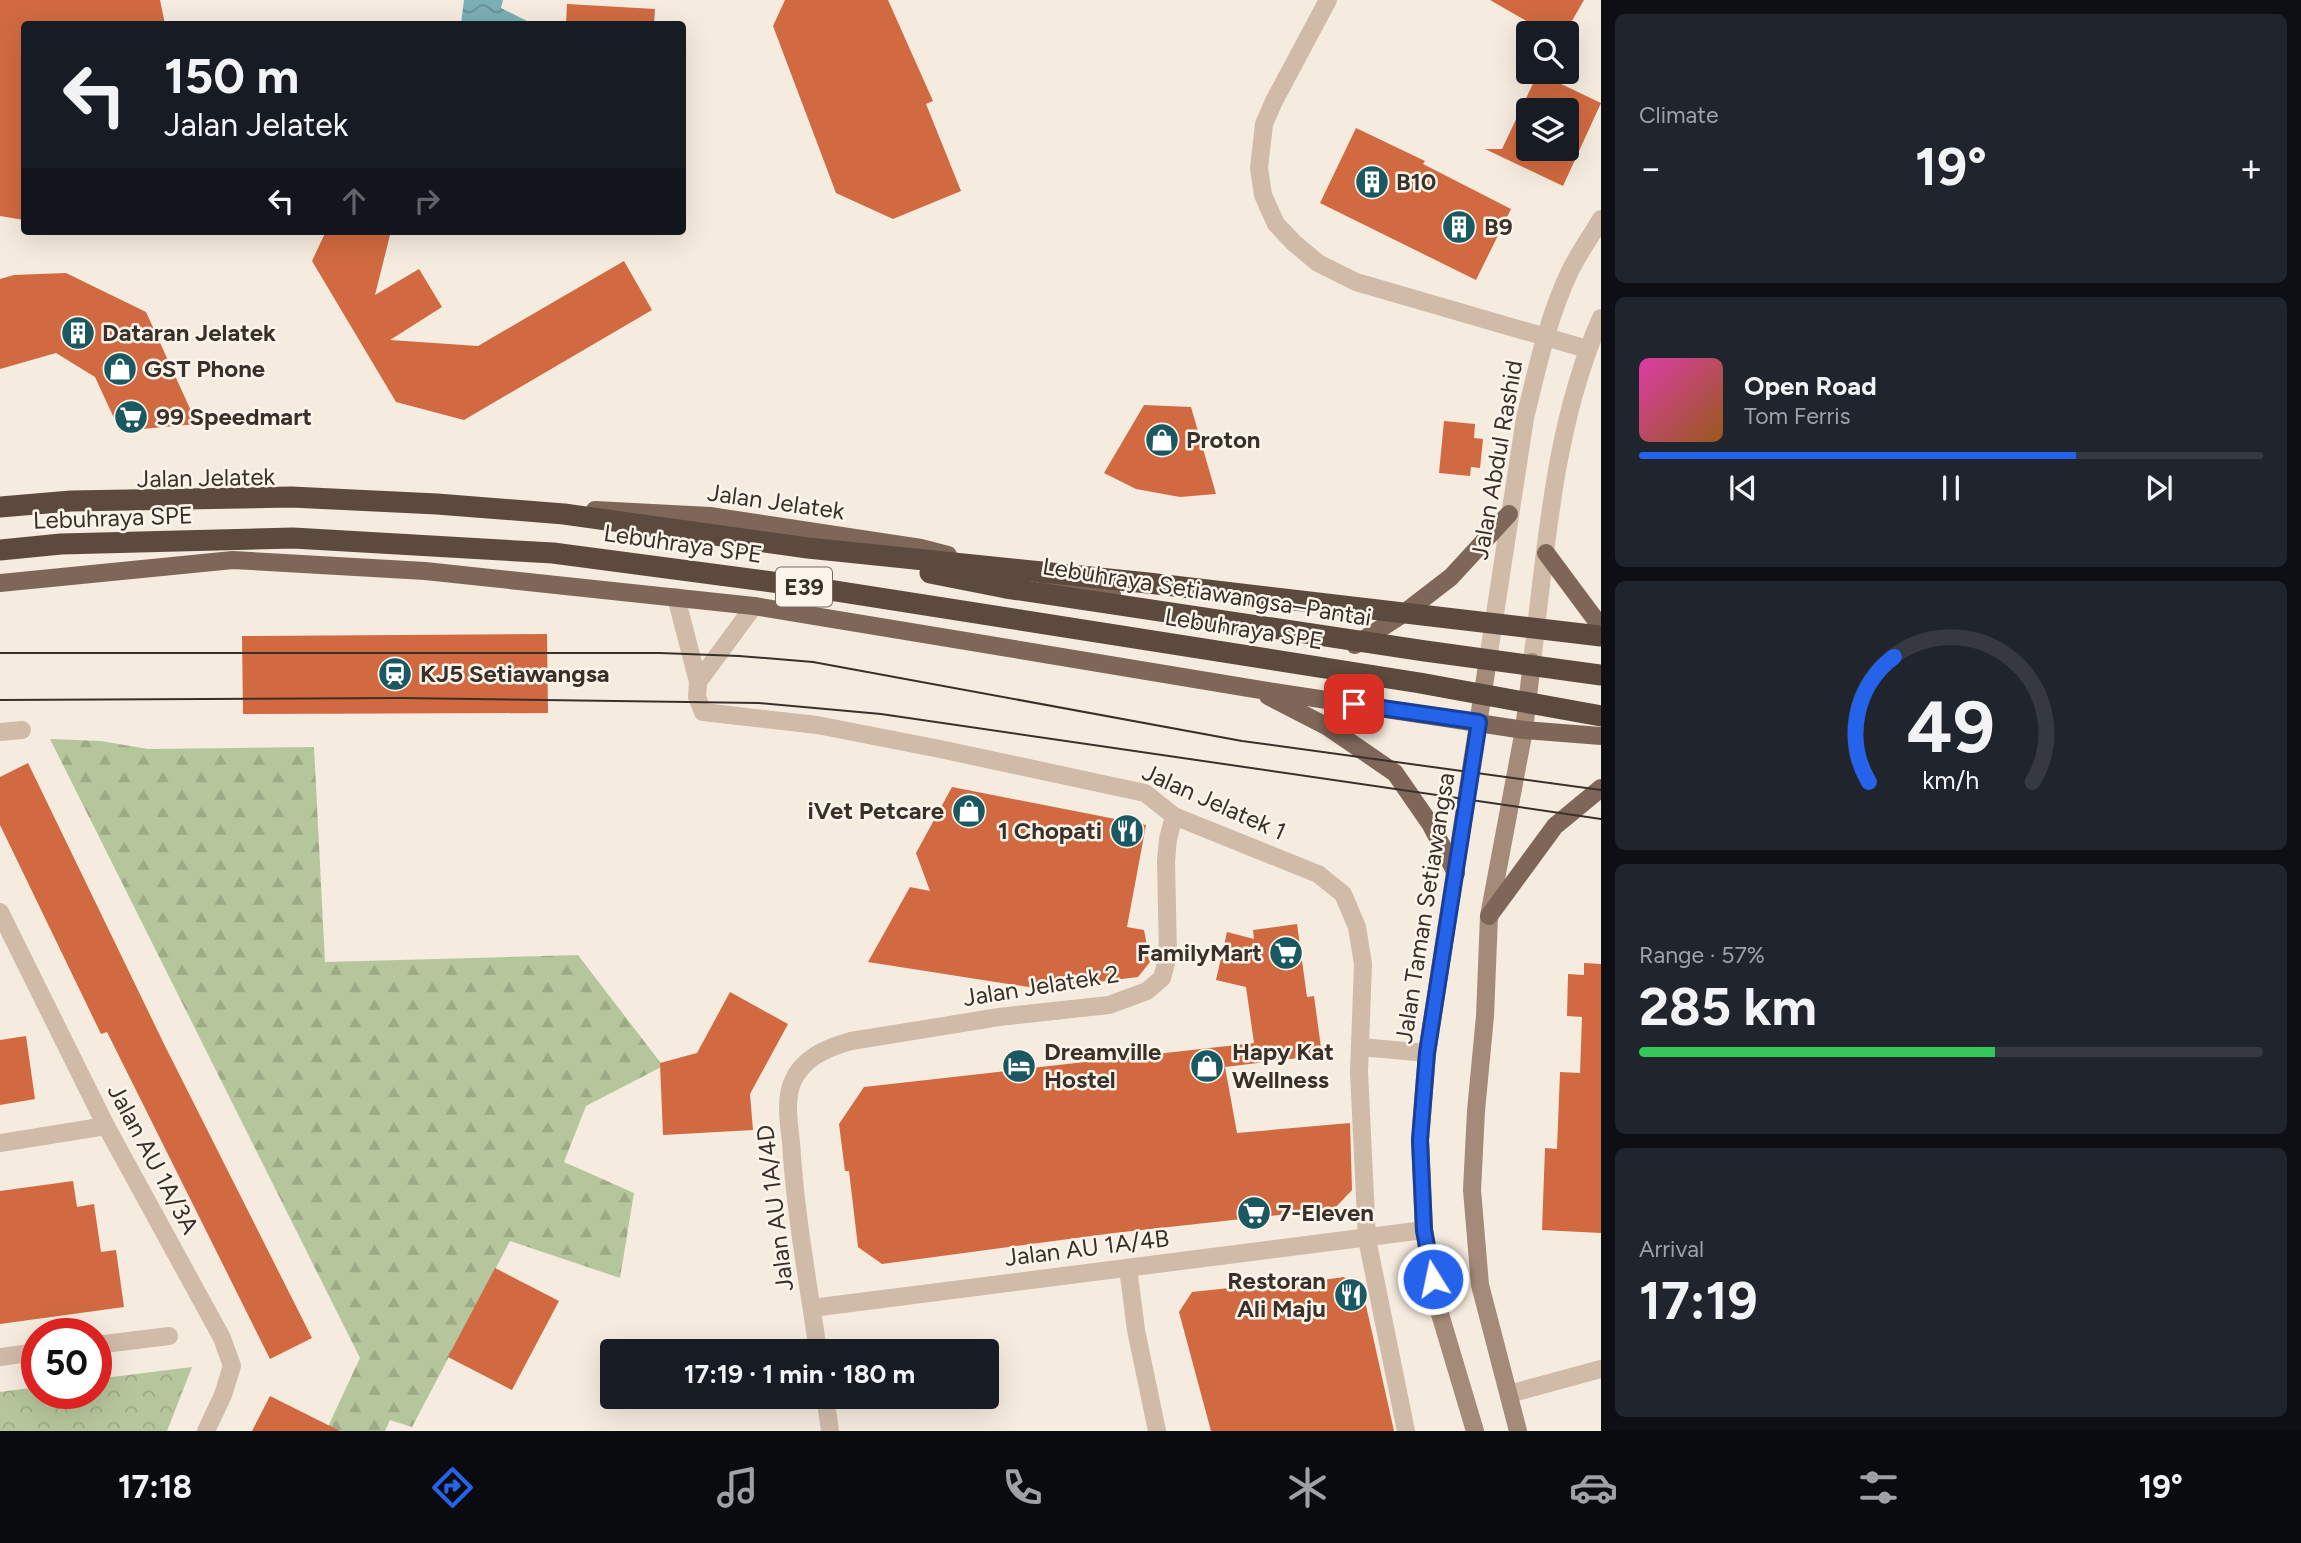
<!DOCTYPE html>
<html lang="en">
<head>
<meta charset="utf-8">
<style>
  :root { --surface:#171b24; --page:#20242c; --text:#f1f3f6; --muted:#9ea1a6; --line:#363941; --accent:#2563eb }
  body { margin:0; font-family:Figtree,sans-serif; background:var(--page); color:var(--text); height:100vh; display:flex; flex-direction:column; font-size:26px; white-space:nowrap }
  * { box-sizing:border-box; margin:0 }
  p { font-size:23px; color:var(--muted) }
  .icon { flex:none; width:38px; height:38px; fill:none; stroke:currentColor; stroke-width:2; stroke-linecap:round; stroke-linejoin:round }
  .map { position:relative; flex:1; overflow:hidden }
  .sheet { display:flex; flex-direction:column; gap:14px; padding:14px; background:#0d0f14; width:700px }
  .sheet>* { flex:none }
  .hud { position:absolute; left:21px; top:21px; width:665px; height:214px; border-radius:7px; box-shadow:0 7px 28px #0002; background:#171b24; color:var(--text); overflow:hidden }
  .controls { position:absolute; left:1516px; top:21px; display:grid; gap:14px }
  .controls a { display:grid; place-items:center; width:63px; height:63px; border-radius:7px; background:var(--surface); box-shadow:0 7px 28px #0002; font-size:35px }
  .speed { position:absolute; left:21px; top:1318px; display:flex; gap:14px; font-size:35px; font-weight:700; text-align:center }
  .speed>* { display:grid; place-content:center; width:91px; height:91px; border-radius:50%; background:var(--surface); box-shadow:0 7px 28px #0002; line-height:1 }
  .speed .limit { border:10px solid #d22; background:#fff; color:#111 }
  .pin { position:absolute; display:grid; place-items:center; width:60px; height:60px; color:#fff; margin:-30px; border-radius:14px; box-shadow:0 4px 10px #0006 }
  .me { position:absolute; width:77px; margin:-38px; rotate:350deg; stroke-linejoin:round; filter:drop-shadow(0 0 5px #0008) }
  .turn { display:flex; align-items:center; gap:24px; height:147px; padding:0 28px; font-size:32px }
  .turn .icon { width:91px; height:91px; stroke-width:2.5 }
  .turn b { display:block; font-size:49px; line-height:60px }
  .lanes { display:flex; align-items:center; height:66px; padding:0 28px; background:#0003; justify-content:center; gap:35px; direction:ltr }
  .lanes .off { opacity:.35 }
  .big { font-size:52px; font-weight:700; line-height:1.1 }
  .sheet .tile { flex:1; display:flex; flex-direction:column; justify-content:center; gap:10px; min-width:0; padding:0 24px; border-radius:10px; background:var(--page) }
  .sheet .dial { align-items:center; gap:0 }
  .dial svg { height:182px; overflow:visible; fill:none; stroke:var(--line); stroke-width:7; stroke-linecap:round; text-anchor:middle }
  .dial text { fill:var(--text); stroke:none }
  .song { display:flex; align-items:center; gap:21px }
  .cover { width:84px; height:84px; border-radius:10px; background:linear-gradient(135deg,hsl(320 70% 55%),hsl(30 70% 35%)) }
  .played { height:7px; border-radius:4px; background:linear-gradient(90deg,var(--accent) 70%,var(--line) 70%) }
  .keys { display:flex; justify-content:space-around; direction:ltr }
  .heat { display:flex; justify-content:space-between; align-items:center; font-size:38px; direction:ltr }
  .charge { height:10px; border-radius:5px; background:linear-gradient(90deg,#34c759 57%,var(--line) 0) }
  .trip { position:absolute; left:600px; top:1339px; width:399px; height:70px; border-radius:7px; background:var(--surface); box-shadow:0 7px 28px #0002; font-weight:700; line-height:70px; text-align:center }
  .dock { display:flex; height:112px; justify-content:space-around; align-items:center; background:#090b0e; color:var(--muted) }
  .dock .icon { width:49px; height:49px }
  .dock .current { color:var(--accent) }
  .dock b { font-size:32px; color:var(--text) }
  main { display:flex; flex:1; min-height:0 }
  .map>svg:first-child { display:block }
  .forest { fill:url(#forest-firs) }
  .park { fill:url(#park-crowns) }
  .water { fill:url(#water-waves) }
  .building { fill:#d16a40; fill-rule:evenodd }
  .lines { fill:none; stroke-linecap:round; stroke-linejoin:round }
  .street { stroke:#cfbba8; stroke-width:18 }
  .secondary { stroke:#a38a79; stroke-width:18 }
  .primary { stroke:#7e6759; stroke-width:18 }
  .tram { stroke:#3b2f29; stroke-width:2 }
  .highway-bridge { stroke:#5c4a3f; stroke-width:21 }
  .route-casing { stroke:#184099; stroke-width:18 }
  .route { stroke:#2563eb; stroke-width:12 }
  .labels { text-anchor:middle; stroke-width:5; stroke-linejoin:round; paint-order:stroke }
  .shield { fill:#fcf5eb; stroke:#756a63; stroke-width:2 }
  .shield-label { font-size:23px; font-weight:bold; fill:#3b2f29 }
  .poi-label { font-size:24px; font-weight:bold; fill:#3b2f29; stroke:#fcf5eb; text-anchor:start }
  .street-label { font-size:24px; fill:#3b2f29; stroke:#fcf5eb }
</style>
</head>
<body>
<main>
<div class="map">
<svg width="1601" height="1431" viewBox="0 0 1601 1431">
  <defs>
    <pattern id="forest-firs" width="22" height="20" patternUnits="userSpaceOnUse" patternTransform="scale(1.75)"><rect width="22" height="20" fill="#b6c69c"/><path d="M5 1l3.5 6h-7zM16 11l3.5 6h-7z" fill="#9daa86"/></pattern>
    <pattern id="park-crowns" width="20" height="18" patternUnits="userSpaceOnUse" patternTransform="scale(1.75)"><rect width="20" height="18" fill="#b6c69c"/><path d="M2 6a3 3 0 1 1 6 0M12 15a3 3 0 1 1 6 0" fill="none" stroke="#9daa86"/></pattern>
    <pattern id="water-waves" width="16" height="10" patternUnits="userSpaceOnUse" patternTransform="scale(1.75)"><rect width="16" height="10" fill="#7aafb5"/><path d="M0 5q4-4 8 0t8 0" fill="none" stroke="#658f93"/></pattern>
  </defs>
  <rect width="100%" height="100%" fill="#f5ebde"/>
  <!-- forest -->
  <path class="forest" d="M 50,739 L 101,741 L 148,749 L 314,747 L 325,962 L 578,955 L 663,1066 L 586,1106 L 564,1162 L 634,1193 L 620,1278 L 510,1241 L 412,1427 L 390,1420 L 385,1431 L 326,1431 L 360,1358 Z"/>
  <!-- park -->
  <path class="park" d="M 192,1367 L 167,1431 L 0,1431 L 0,1392 L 37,1387 L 37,1393 L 96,1393 L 96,1379 Z"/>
  <!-- water -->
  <path class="water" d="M 464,0 L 503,0 L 501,8 L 533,24 L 461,24 Z"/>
  <!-- building -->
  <g class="building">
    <path d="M 0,0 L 160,0 L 165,24 L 24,24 L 24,220 L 0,216 Z"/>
    <path d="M 785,0 L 888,0 L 933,101 L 926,104 L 961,191 L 893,219 L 836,193 L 773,26 Z"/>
    <path d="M 1490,0 L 1584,0 L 1565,33 L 1547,33 Z"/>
    <path d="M 567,4 L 655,9 L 654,24 L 566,24 Z"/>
    <path d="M 1538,73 L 1601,103 L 1563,186 L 1485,149 L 1502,149 ZM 1528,110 L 1566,110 L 1566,149 L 1528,149 Z"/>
    <path d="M 1356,128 L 1425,161 L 1423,164 L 1511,209 L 1476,280 L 1320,203 Z"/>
    <path d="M 326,231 L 391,231 L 375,295 L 419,269 L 442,307 L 390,340 L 478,346 L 624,261 L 652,310 L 464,420 L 396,402 L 312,261 Z"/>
    <path d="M 66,273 L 146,312 L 197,424 L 120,431 L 95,377 L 56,353 L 0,369 L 0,279 L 14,275 Z"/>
    <path d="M 1144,405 L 1191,407 L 1216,494 L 1180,497 L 1136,489 L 1104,473 Z"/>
    <path d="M 1444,421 L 1475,424 L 1474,438 L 1483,439 L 1480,468 L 1471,467 L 1470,476 L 1439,473 Z"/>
    <path d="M 547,634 L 548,713 L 243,714 L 242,636 Z"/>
    <path d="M 28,763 L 165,1046 L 312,1338 L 270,1359 L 107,1032 L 101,1034 L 0,825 L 0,777 Z"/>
    <path d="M 952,787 L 1146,825 L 1127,927 L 1144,930 L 1150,962 L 1138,977 L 1041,989 L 868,962 L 910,887 L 930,891 L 916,853 Z"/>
    <path d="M 1297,924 L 1307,997 L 1314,996 L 1322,1055 L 1225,1067 L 1237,1133 L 1350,1123 L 1352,1190 L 1334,1209 L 1114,1233 L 882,1264 L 858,1247 L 849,1171 L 845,1171 L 839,1124 L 864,1087 L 1254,1043 L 1246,987 L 1216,980 L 1227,932 L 1254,939 L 1253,930 Z"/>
    <path d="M 1584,963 L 1601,964 L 1601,1233 L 1542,1230 L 1545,1148 L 1557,1149 L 1560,1072 L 1580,1073 L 1582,1017 L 1567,1016 L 1568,974 L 1584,975 Z"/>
    <path d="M 730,992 L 788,1024 L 750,1094 L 753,1130 L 663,1135 L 660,1063 L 697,1053 Z"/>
    <path d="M 26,1036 L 35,1099 L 0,1105 L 0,1040 Z"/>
    <path d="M 73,1181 L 77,1207 L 94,1204 L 101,1252 L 116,1250 L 124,1307 L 0,1324 L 0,1191 Z"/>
    <path d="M 495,1268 L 559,1301 L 512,1390 L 448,1357 Z"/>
    <path d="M 1344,1277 L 1363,1292 L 1394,1431 L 1211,1431 L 1179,1312 L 1192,1292 L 1258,1285 L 1259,1289 Z"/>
    <path d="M 270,1396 L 340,1431 L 252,1431 Z"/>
  </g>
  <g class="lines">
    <!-- street -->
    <g class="street">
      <path d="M 1328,0 L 1274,101 L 1264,124 L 1259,168 L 1263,195 L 1276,224 L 1294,243 L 1318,263 L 1356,282 L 1587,349"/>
      <path d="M 676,597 L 698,682 L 697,697 L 703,712 L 817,725 L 940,749 L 1145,793 L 1174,816 L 1318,874 L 1343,894 L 1357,927 L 1363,964 L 1359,1072 L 1367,1239 L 1406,1431"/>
      <path d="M 1532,662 C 1546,548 1554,424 1601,318"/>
      <path d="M 1487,666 L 1525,418 C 1537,369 1548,317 1570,271 C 1579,253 1591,236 1601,219"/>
      <path d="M 698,682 L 754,606"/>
      <path d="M 0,732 L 22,730"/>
      <path d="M 0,912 L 106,1126 L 222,1338 L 232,1366 L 223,1395 L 206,1431"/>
      <path d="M 1361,1047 L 1427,1053"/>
      <path d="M 0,1143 L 106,1126"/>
      <path d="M 1128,1268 L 1136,1330 L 1157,1431"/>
      <path d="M 812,1308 L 1424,1230"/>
      <path d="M 96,1345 L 169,1336"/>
      <path d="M 818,1351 C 808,1282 795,1212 791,1142 C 789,1124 785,1101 792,1083 C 802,1058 826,1048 851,1041 L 999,1017 L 1109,1005 L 1147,991 L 1162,978 L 1168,956 L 1166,861 L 1168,839 L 1174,816"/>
      <path d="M 0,1357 L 37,1352"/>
      <path d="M 1509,1394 L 1601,1369"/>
      <path d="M 825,1396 L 830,1431"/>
    </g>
    <!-- secondary -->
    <g class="secondary">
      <path d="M 1475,1431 L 1437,1304 L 1424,1230 L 1420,1140 L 1427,1053 L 1487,666"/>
      <path d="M 1518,1431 L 1480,1285 L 1472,1190 L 1476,1111 L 1485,1016 L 1489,916 L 1524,730 L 1532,662"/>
    </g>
    <!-- primary -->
    <g class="primary">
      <path d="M 595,510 L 710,516 L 921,548 L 948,555"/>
      <path d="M 1546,553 L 1601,627"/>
      <path d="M 1047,580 L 1112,595"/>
      <path d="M 0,583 L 233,560 L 425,571 L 754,606 L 1255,689 L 1524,730 L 1601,736"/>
      <path d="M 1355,645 L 1403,614 L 1451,577 L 1509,514"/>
      <path d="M 1268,696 L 1328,727 L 1395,773 L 1431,825 L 1456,873"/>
      <path d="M 1489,916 L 1555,826 L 1601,788"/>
    </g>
    <!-- tram -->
    <g class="tram">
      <path d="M 0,653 L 660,653 L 739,656 L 813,662 L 1242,741 L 1601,790"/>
      <path d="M 0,700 L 402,698 L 759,703 L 881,714 L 1601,819"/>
    </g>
    <!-- highway-bridge -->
    <g class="highway-bridge">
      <path d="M 0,507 L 71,501 L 291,497 L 437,504 L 564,514 L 808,548 L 1148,583 L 1601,636"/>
      <path d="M 0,550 L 61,544 L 293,538 L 553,553 L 810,587 L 1420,683 L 1601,716"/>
      <path d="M 930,573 L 1006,588 L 1425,651 L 1601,675"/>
    </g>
  </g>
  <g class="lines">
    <!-- route casing -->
    <g class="route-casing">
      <path id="route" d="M 1354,704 L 1479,722 L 1427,1053 L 1420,1140 L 1424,1230 L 1433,1279"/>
    </g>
    <!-- route -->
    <use href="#route" class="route"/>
  </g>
  <!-- icons -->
  <defs>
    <g id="building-disc" transform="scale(1.75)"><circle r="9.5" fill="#1a5961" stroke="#fcf5eb"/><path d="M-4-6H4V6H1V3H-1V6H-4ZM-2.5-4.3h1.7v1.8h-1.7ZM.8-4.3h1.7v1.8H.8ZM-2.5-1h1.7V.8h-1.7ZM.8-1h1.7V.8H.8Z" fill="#fff"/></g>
    <g id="shop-disc" transform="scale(1.75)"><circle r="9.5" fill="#1a5961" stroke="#fcf5eb"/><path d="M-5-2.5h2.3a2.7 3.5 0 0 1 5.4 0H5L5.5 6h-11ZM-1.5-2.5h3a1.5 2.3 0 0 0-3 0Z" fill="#fff"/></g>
    <g id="supermarket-disc" transform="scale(1.75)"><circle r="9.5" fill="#1a5961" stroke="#fcf5eb"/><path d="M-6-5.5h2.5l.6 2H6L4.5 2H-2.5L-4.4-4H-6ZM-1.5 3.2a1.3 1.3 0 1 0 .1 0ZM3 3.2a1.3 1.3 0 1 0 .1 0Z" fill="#fff"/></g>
    <g id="station-disc" transform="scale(1.75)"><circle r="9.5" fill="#1a5961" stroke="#fcf5eb"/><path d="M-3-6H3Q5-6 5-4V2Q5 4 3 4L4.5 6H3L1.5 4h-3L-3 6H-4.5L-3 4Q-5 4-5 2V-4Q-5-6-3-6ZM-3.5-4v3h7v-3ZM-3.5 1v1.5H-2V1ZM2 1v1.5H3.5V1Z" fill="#fff"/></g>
    <g id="restaurant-disc" transform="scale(1.75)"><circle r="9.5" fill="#1a5961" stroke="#fcf5eb"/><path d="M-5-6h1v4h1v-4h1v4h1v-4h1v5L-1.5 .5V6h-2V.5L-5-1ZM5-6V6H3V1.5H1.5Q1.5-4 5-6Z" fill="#fff"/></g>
    <g id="hotel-disc" transform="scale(1.75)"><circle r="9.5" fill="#1a5961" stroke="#fcf5eb"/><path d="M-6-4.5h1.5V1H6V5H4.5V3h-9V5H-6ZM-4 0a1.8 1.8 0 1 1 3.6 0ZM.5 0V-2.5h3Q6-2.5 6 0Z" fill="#fff"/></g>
  </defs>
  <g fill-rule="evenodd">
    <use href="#building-disc" x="1372" y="182"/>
    <use href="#building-disc" x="1459" y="227"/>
    <use href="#building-disc" x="78" y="333"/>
    <use href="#shop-disc" x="120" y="369"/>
    <use href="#supermarket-disc" x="131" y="417"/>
    <use href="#shop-disc" x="1162" y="440"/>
    <use href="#station-disc" x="395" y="674"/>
    <use href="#shop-disc" x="969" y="811"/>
    <use href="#restaurant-disc" x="1127" y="831"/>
    <use href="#supermarket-disc" x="1286" y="953"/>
    <use href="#hotel-disc" x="1019" y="1066"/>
    <use href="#shop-disc" x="1207" y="1066"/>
    <use href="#supermarket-disc" x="1254" y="1213"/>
    <use href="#restaurant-disc" x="1351" y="1295"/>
  </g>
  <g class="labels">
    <!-- shield labels -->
    <rect class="shield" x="776" y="567.5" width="56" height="39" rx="5"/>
    <g class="shield-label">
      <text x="804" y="595">E39</text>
    </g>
    <!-- poi labels -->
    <g class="poi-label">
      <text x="1396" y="190">B10</text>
      <text x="1484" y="235">B9</text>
      <text x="102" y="341">Dataran Jelatek</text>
      <text x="144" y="377">GST Phone</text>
      <text x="156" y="425">99 Speedmart</text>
      <text x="1186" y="448">Proton</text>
      <text x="420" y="682">KJ5 Setiawangsa</text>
      <text x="944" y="819" text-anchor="end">iVet Petcare</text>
      <text x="1102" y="839" text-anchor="end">1 Chopati</text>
      <text x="1262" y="961" text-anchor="end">FamilyMart</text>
      <text x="1044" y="1060">Dreamville<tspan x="1044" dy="28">Hostel</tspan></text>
      <text x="1232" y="1060">Hapy Kat<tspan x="1232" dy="28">Wellness</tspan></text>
      <text x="1278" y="1221">7-Eleven</text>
      <text x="1326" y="1289" text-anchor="end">Restoran<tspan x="1326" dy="28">Ali Maju</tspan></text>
    </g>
    <!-- street labels -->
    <g class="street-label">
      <text transform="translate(1497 460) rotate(-80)" y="8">Jalan Abdul Rashid</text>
      <text transform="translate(206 478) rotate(-1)" y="8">Jalan Jelatek</text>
      <text transform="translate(776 502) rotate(8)" y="8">Jalan Jelatek</text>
      <text transform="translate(113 518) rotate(-2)" y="8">Lebuhraya SPE</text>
      <text transform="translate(683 544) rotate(8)" y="8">Lebuhraya SPE</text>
      <text transform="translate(1207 592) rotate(9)" y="8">Lebuhraya Setiawangsa–Pantai</text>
      <text transform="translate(1244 629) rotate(9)" y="8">Lebuhraya SPE</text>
      <text transform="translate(1214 802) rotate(24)" y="8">Jalan Jelatek 1</text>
      <text transform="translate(1425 908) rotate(-81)" y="8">Jalan Taman Setiawangsa</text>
      <text transform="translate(1041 986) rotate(-9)" y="8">Jalan Jelatek 2</text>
      <text transform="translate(153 1159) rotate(62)" y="8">Jalan AU 1A/3A</text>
      <text transform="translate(775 1208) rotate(-97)" y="8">Jalan AU 1A/4D</text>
      <text transform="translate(1087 1248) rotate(-7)" y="8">Jalan AU 1A/4B</text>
    </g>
  </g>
</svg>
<div class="controls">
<a><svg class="icon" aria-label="search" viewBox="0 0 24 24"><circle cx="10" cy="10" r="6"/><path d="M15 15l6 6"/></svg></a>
<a><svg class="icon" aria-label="layers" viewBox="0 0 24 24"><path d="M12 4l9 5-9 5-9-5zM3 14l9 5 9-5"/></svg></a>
</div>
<div class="speed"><div class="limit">50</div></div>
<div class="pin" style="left:1354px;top:704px;background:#d93025"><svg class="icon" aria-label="arrive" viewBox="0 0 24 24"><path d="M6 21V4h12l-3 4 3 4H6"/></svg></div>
<svg class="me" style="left:1433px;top:1279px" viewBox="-20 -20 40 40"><circle r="17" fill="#2563eb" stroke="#fff" stroke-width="3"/><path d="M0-11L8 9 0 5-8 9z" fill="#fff"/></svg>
<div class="trip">17:19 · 1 min · 180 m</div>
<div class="hud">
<div class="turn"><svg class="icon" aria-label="left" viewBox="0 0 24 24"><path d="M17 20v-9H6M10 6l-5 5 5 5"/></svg><div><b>150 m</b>Jalan Jelatek</div></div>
<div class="lanes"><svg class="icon" aria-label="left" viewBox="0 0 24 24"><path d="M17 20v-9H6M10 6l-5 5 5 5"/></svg><svg class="icon off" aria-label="ahead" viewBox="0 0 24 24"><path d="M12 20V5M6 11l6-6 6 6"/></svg><svg class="icon off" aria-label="right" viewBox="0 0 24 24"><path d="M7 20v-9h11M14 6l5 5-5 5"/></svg></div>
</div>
</div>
<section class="sheet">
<div class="tile"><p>Climate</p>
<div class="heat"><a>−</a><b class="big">19°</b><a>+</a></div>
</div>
<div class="tile">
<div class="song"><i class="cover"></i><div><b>Open Road</b><p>Tom Ferris</p></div></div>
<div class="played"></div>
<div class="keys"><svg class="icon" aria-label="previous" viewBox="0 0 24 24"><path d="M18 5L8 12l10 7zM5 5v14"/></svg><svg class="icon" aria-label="pause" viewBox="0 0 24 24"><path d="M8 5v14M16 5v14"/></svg><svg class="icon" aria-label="next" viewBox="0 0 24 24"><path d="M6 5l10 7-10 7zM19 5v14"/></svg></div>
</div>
<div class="tile dial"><svg viewBox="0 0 100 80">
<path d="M14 69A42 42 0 1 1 86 69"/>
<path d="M14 69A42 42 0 0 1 25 14" stroke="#2563eb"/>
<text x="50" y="56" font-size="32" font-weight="700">49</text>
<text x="50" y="72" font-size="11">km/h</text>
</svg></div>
<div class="tile"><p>Range · 57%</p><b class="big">285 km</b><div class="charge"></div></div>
<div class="tile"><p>Arrival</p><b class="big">17:19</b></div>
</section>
</main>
<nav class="dock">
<b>17:18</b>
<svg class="icon current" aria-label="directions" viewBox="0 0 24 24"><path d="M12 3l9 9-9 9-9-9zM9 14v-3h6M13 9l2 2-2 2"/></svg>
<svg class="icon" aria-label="music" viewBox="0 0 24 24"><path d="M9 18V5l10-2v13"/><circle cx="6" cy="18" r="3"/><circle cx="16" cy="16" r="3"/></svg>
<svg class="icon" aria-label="phone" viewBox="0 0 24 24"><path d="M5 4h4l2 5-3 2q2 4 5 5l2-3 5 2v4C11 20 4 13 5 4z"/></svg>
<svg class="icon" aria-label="climate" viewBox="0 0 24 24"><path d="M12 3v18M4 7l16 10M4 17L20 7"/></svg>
<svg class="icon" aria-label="car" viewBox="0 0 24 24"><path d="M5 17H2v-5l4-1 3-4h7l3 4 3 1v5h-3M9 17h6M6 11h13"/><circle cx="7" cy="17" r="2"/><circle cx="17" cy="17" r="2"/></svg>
<svg class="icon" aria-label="filters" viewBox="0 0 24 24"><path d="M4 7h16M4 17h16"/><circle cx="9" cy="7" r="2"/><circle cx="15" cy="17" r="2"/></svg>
<b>19°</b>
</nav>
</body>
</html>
